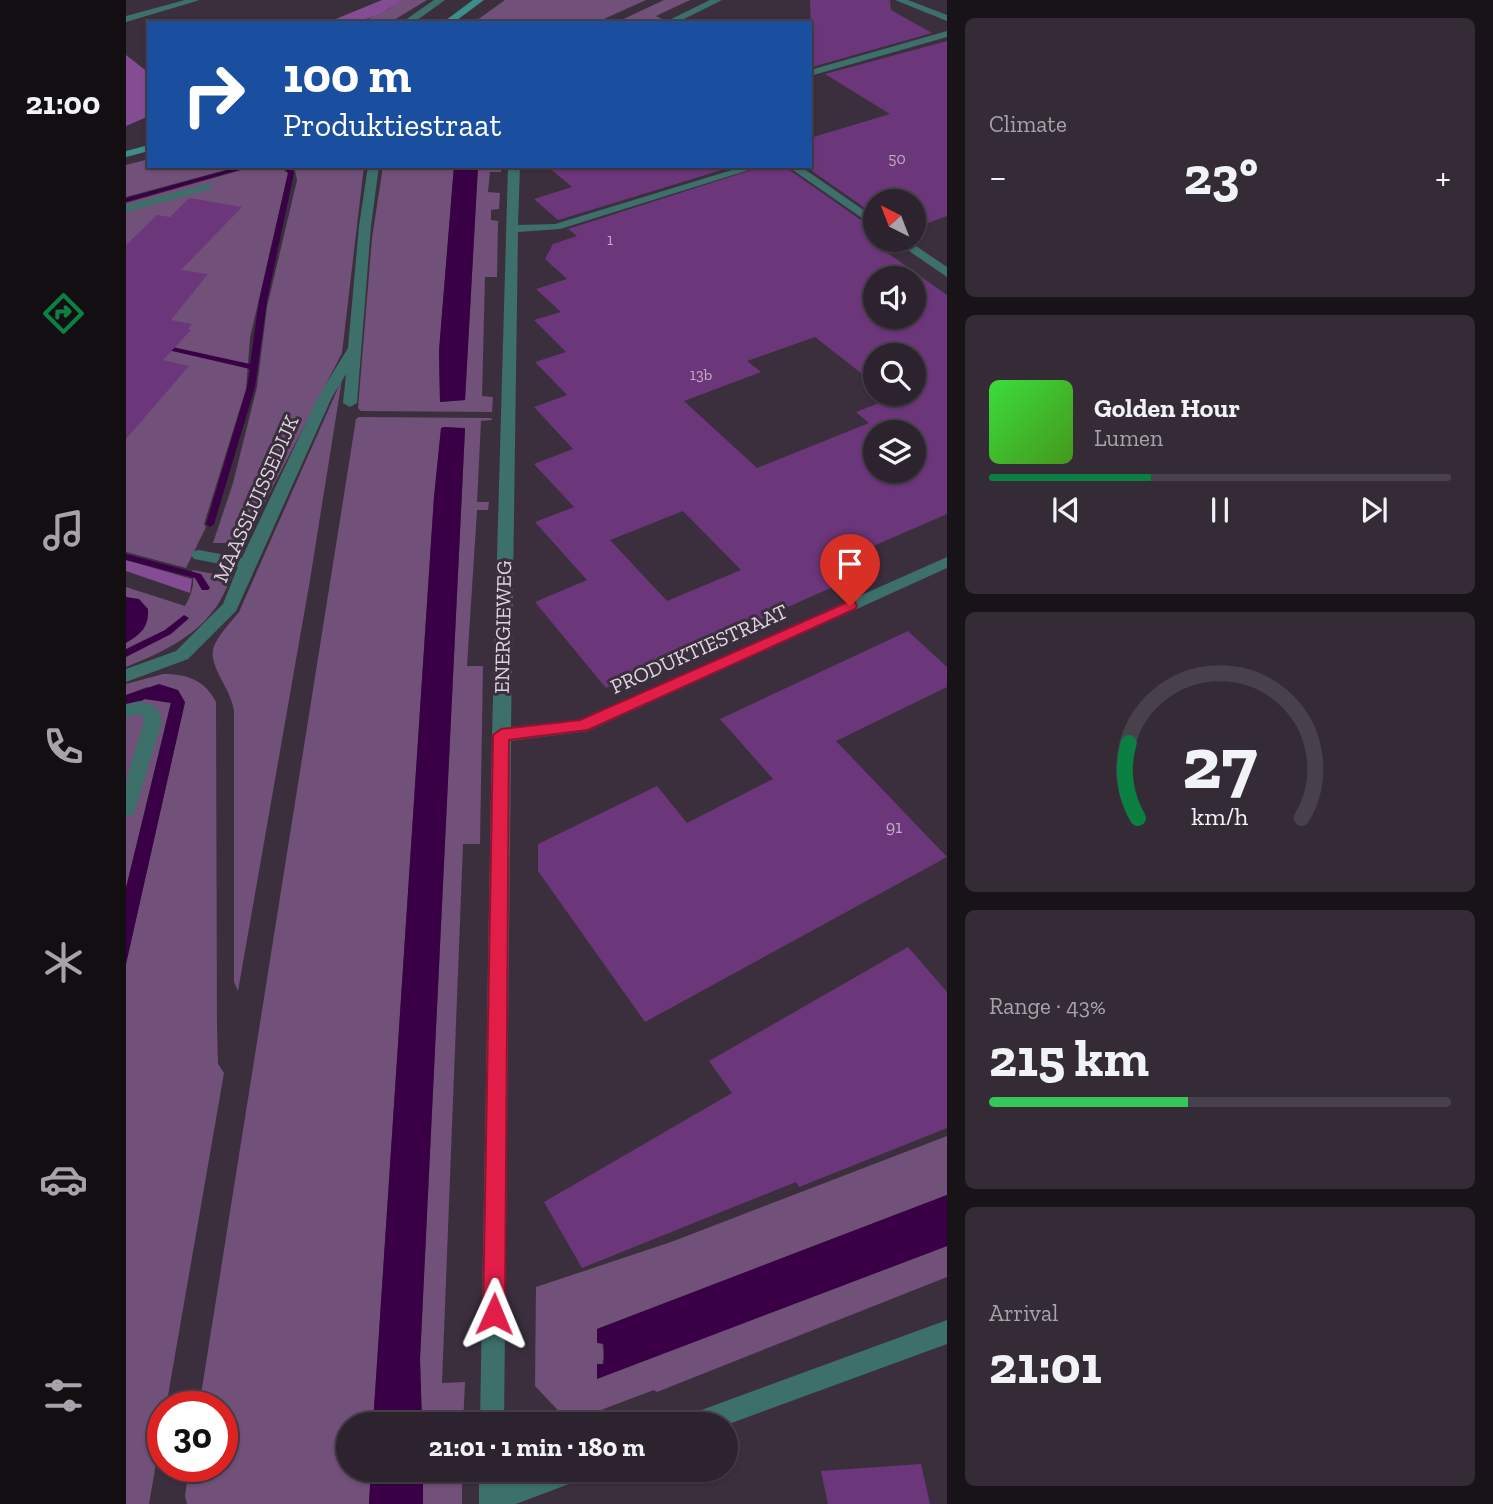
<!DOCTYPE html>
<html lang="en">
<head>
<meta charset="utf-8">
<style>
  :root { --surface:#2c232e; --page:#342b36; --text:#f1f3f6; --muted:#a6a4aa; --line:#48404a; --accent:#0b8043 }
  body { margin:0; font-family:"Zilla Slab",serif; background:var(--page); color:var(--text); height:100vh; display:flex; flex-direction:column; font-size:26px; white-space:nowrap }
  * { box-sizing:border-box; margin:0 }
  p { font-size:23px; color:var(--muted) }
  .icon { flex:none; width:38px; height:38px; fill:none; stroke:currentColor; stroke-width:2; stroke-linecap:round; stroke-linejoin:round }
  .map { position:relative; flex:1; overflow:hidden }
  .details { display:flex; flex-direction:column; gap:18px; padding:18px; background:#181319; width:546px }
  .details>* { flex:none }
  .top-card { position:absolute; left:21px; top:21px; width:665px; height:147px; border-radius:0px; box-shadow:0 2px 5px #0004,0 0 0 2px var(--line); background:#1a4fa0; color:#fff; overflow:hidden }
  .needle { width:46px; rotate:318deg }
  .tools { position:absolute; left:737px; top:189px; display:grid; gap:14px }
  .tools a { display:grid; place-items:center; width:63px; height:63px; border-radius:50%; background:var(--surface); box-shadow:0 2px 5px #0004,0 0 0 2px var(--line); font-size:35px }
  .speed { position:absolute; left:21px; top:1391px; display:flex; gap:14px; font-size:35px; font-weight:700; text-align:center }
  .speed>* { display:grid; place-content:center; width:91px; height:91px; border-radius:50%; background:var(--surface); box-shadow:0 2px 5px #0004,0 0 0 2px var(--line); line-height:1 }
  .speed .limit { border:10px solid #d22; background:#fff; color:#111 }
  .pin { position:absolute; display:grid; place-items:center; width:60px; height:60px; color:#fff; margin:-72px -30px; border-radius:50% 50% 50% 0; rotate:-45deg; box-shadow:0 0 7px #0007 }
  .pin .icon { rotate:45deg }
  .me { position:absolute; width:77px; margin:-38px; rotate:1deg; stroke-linejoin:round; filter:drop-shadow(0 0 5px #0008) }
  .turn { display:flex; align-items:center; gap:24px; height:147px; padding:0 21px; font-size:32px }
  .turn .icon { width:91px; height:91px; stroke-width:2.5 }
  .turn b { display:block; font-size:49px; line-height:60px }
  .big { font-size:52px; font-weight:700; line-height:1.1 }
  .details .widget { flex:1; display:flex; flex-direction:column; justify-content:center; gap:10px; min-width:0; padding:0 24px; border-radius:10px; background:var(--page) }
  .details .dial { align-items:center; gap:0 }
  .dial svg { height:182px; overflow:visible; fill:none; stroke:var(--line); stroke-width:7; stroke-linecap:round; text-anchor:middle }
  .dial text { fill:var(--text); stroke:none }
  .song { display:flex; align-items:center; gap:21px }
  .cover { width:84px; height:84px; border-radius:10px; background:linear-gradient(135deg,hsl(120 70% 55%),hsl(100 70% 35%)) }
  .played { height:7px; border-radius:4px; background:linear-gradient(90deg,var(--accent) 35%,var(--line) 35%) }
  .keys { display:flex; justify-content:space-around; direction:ltr }
  .heat { display:flex; justify-content:space-between; align-items:center; font-size:38px; direction:ltr }
  .charge { height:10px; border-radius:5px; background:linear-gradient(90deg,#34c759 43%,var(--line) 0) }
  .trip { position:absolute; left:210px; top:1412px; width:402px; height:70px; border-radius:35px; background:var(--surface); box-shadow:0 2px 5px #0004,0 0 0 2px var(--line); font-weight:700; line-height:70px; text-align:center }
  main { display:flex; flex:1; min-height:0 }
  .menu { display:flex; flex-direction:column; width:126px; justify-content:space-around; align-items:center; background:#120e12; color:var(--muted) }
  .menu .icon { width:49px; height:49px }
  .menu .active { color:var(--accent) }
  .menu b { font-size:32px; color:var(--text) }
  .map>svg:first-child { display:block }
  .green { fill:#71507a }
  .forest { fill:#844d93 }
  .water { fill:#390046 }
  .lines { fill:none; stroke-linecap:round; stroke-linejoin:round }
  .stream { fill:#390046; fill-rule:evenodd }
  .building { fill:#6c367b; fill-rule:evenodd }
  .lane { fill:#3d706a; fill-rule:evenodd }
  .street { fill:#3d706a; fill-rule:evenodd }
  .secondary { fill:#3a9088; fill-rule:evenodd }
  .route { fill:#e11d48; stroke:#92132f; stroke-width:2 }
  .labels { text-anchor:middle; stroke-width:6; stroke-linejoin:round; paint-order:stroke }
  .far-number-label { font-size:16px; fill:#c0acc5 }
  .number-label { font-size:18px; fill:#c0acc5 }
  .street-label { font-size:21px; fill:#dcd4de; stroke:#3b2f3e }
</style>
</head>
<body>
<main>
<nav class="menu">
<b>21:00</b>
<svg class="icon active" aria-label="directions" viewBox="0 0 24 24"><path d="M12 3l9 9-9 9-9-9zM9 14v-3h6M13 9l2 2-2 2"/></svg>
<svg class="icon" aria-label="music" viewBox="0 0 24 24"><path d="M9 18V5l10-2v13"/><circle cx="6" cy="18" r="3"/><circle cx="16" cy="16" r="3"/></svg>
<svg class="icon" aria-label="phone" viewBox="0 0 24 24"><path d="M5 4h4l2 5-3 2q2 4 5 5l2-3 5 2v4C11 20 4 13 5 4z"/></svg>
<svg class="icon" aria-label="climate" viewBox="0 0 24 24"><path d="M12 3v18M4 7l16 10M4 17L20 7"/></svg>
<svg class="icon" aria-label="car" viewBox="0 0 24 24"><path d="M5 17H2v-5l4-1 3-4h7l3 4 3 1v5h-3M9 17h6M6 11h13"/><circle cx="7" cy="17" r="2"/><circle cx="17" cy="17" r="2"/></svg>
<svg class="icon" aria-label="filters" viewBox="0 0 24 24"><path d="M4 7h16M4 17h16"/><circle cx="9" cy="7" r="2"/><circle cx="15" cy="17" r="2"/></svg>
</nav>
<div class="map">
<svg width="821" height="1504" viewBox="0 0 821 1504">
  <rect width="100%" height="100%" fill="#3b2f3e"/>
  <!-- green -->
  <g class="green">
    <path d="M 276,0 L 301,0 L 263,23 L 234,23 L 263,9 Z"/>
    <path d="M 379,0 L 520,0 L 469,23 L 347,23 Z"/>
    <path d="M 538,0 L 564,0 L 530,16 L 536,19 L 528,23 L 489,23 Z"/>
    <path d="M 23,159 L 23,166 L 114,166 L 0,197 L 0,165 Z"/>
    <path d="M 152,166 L 162,173 L 124,338 L 120,389 L 78,524 L 80,527 L 60,568 L 0,552 L 0,203 L 126,167 Z"/>
    <path d="M 168,166 L 238,166 L 216,353 L 122,535 L 104,543 L 87,543 L 107,483 L 131,387 L 141,307 L 171,180 Z"/>
    <path d="M 257,166 L 328,166 L 313,351 L 314,402 L 339,400 L 352,166 L 375,169 L 375,172 L 364,172 L 362,192 L 374,193 L 373,209 L 365,210 L 365,220 L 372,221 L 371,277 L 359,277 L 356,396 L 367,397 L 366,412 L 235,411 L 232,408 L 246,238 Z"/>
    <path d="M 216,379 L 184,580 L 112,991 L 108,982 L 108,711 C 105,687 79,664 89,644 C 95,632 105,622 113,612 Z"/>
    <path d="M 233,417 L 365,418 L 366,420 L 355,421 L 351,502 L 363,502 L 362,510 L 351,510 L 341,666 L 357,666 L 354,844 L 337,844 L 316,1383 L 339,1382 L 337,1424 L 296,1424 L 294,1359 L 339,429 L 318,427 L 315,429 L 308,497 L 247,1424 L 222,1424 L 222,1470 L 245,1470 L 243,1504 L 61,1504 L 59,1496 L 63,1467 L 96,1466 L 96,1407 L 73,1407 L 230,419 Z"/>
    <path d="M 66,570 L 106,577 C 100,588 95,602 87,611 C 66,639 32,654 0,667 L 0,587 L 59,606 C 66,594 69,584 66,570 Z"/>
    <path d="M 37,674 C 61,674 79,680 90,702 L 91,1027 L 92,1064 L 98,1073 L 40,1407 L 37,1407 L 37,1423 L 23,1504 L 0,1504 L 0,964 L 59,702 L 21,687 L 0,695 L 0,684 Z"/>
    <path d="M 19,699 L 45,702 L 0,888 L 0,707 Z"/>
    <path d="M 821,1136 L 821,1195 L 471,1329 C 479,1347 480,1360 471,1378 L 821,1246 L 821,1277 L 531,1392 L 528,1390 L 443,1422 L 409,1386 L 410,1287 L 545,1242 Z"/>
    <rect x="297" y="1470" width="39" height="34"/>
  </g>
  <!-- forest -->
  <g class="forest">
    <path d="M 256,0 L 276,0 C 249,20 232,23 200,23 Z"/>
    <path d="M 0,55 L 23,73 L 23,116 L 0,126 Z"/>
    <path d="M 0,560 L 66,579 L 64,593 L 0,571 Z"/>
  </g>
  <!-- water -->
  <g class="water">
    <path d="M 328,166 L 352,166 L 339,400 L 314,402 L 313,351 Z"/>
    <path d="M 318,427 L 339,428 L 294,1359 L 296,1424 L 247,1424 L 308,497 L 315,428 Z"/>
    <path d="M 0,597 L 13,599 L 22,609 C 23,627 15,634 0,643 Z"/>
    <path d="M 33,684 L 52,690 L 59,702 L 0,964 L 0,888 L 45,703 L 19,699 L 0,707 L 0,695 Z"/>
    <path d="M 821,1195 L 821,1246 L 471,1379 L 471,1364 L 478,1364 L 478,1344 L 471,1343 L 471,1329 Z"/>
    <path d="M 245,1470 L 297,1470 L 297,1504 L 243,1504 Z"/>
  </g>
  <g class="lines">
    <!-- stream -->
    <g class="stream">
      <path d="M 116,166 L 127,166 L 0,202 L 0,198 Z"/>
      <path d="M 157,166 L 164,166 L 168,173 L 141,301 L 129,387 L 88,524 L 84,527 L 80,524 L 121,387 L 124,369 L 33,348 L 29,346 L 33,344 L 124,364 L 133,301 L 162,173 Z"/>
      <path d="M 0,554 L 75,574 L 84,588 L 82,590 L 76,590 L 69,578 L 0,560 Z"/>
      <path d="M 58,615 L 63,618 L 61,620 L 45,634 L 0,657 L 0,649 L 39,630 Z"/>
    </g>
  </g>
  <!-- building -->
  <g class="building">
    <path d="M 684,0 L 764,0 L 765,10 L 806,33 L 686,67 Z"/>
    <path d="M 821,41 L 821,216 L 788,228 L 788,201 L 749,201 L 749,215 L 679,166 L 684,166 L 684,138 L 764,114 L 699,74 Z"/>
    <path d="M 421,166 L 609,166 L 432,220 L 408,199 L 446,187 Z"/>
    <path d="M 638,166 L 658,166 L 749,230 L 749,240 L 752,240 L 746,242 L 821,295 L 821,514 L 738,550 L 754,566 L 480,688 L 409,602 L 461,580 L 409,522 L 448,507 L 408,464 L 447,449 L 408,407 L 441,395 L 409,362 L 440,352 L 408,320 L 435,312 L 410,289 L 441,279 L 419,259 L 427,244 L 451,236 L 442,229 ZM 749,278 L 788,278 L 788,317 L 749,317 ZM 689,337 L 749,384 L 749,355 L 788,355 L 788,394 L 761,394 L 766,398 L 730,412 L 743,423 L 631,468 L 558,401 L 635,372 L 621,361 ZM 749,432 L 788,432 L 788,471 L 749,471 ZM 557,511 L 615,570 L 541,601 L 484,540 Z"/>
    <path d="M 63,198 L 116,207 L 55,270 L 82,274 L 45,320 L 66,324 L 62,329 L 65,330 L 37,360 L 63,366 L 0,439 L 0,245 L 31,215 L 44,217 Z"/>
    <path d="M 782,631 L 821,667 L 821,687 L 710,741 L 821,857 L 519,1022 L 412,871 L 412,844 L 531,786 L 561,823 L 647,779 L 594,719 Z"/>
    <path d="M 782,947 L 821,992 L 821,1128 L 673,1187 L 670,1182 L 456,1268 L 418,1202 L 606,1093 L 583,1061 Z"/>
    <path d="M 795,1464 L 804,1504 L 702,1504 L 695,1471 Z"/>
  </g>
  <g class="lines">
    <!-- lane -->
    <g class="lane">
      <path d="M 81,184 L 85,185 L 85,189 L 0,212 L 0,205 Z"/>
      <path d="M 73,550 L 121,559 L 129,564 L 121,569 L 68,559 L 65,555 L 68,551 Z"/>
      <path d="M 13,701 L 31,707 L 36,721 L 9,810 L 6,815 L 0,817 L 0,781 L 18,721 L 15,714 L 0,717 L 0,704 Z"/>
    </g>
    <!-- street -->
    <g class="street">
      <path d="M 59,0 L 74,0 L 0,22 L 0,16 Z"/>
      <path d="M 308,0 L 319,0 L 287,23 L 275,23 Z"/>
      <path d="M 584,0 L 596,0 L 550,23 L 537,23 Z"/>
      <path d="M 769,0 L 782,0 L 821,15 L 821,21 Z"/>
      <path d="M 821,31 L 821,37 L 684,76 L 684,70 Z"/>
      <path d="M 242,166 L 253,166 L 245,226 L 231,403 L 224,407 L 217,403 L 220,374 L 206,397 L 110,611 L 62,659 L 0,682 L 0,669 L 50,651 L 97,604 L 113,564 L 192,397 L 222,348 L 233,226 Z"/>
      <path d="M 382,166 L 394,166 L 392,225 L 429,224 L 619,166 L 636,166 L 434,229 L 392,232 L 385,727 L 454,720 L 821,557 L 821,568 L 462,731 L 385,741 L 378,1424 L 354,1424 L 366,735 Z"/>
      <path d="M 661,166 L 674,166 L 749,218 L 749,227 Z"/>
      <path d="M 767,240 L 781,240 L 821,267 L 821,277 Z"/>
      <path d="M 821,1320 L 821,1344 L 600,1425 L 558,1424 L 561,1415 L 570,1412 Z"/>
      <path d="M 353,1470 L 379,1470 L 379,1482 L 413,1470 L 460,1470 L 456,1479 L 390,1504 L 353,1504 Z"/>
    </g>
    <!-- secondary -->
    <g class="secondary">
      <path d="M 347,0 L 358,0 L 327,23 L 316,23 Z"/>
      <path d="M 23,145 L 23,151 L 0,157 L 0,151 Z"/>
    </g>
  </g>
  <!-- route -->
  <path class="route" d="M 724,601 L 729,602 L 731,606 L 729,609 L 462,730 L 383,740 L 379,1314 L 375,1322 L 368,1325 L 360,1322 L 357,1314 L 367,735 L 375,729 L 454,720 Z"/>
  <g class="labels">
    <!-- far-number labels -->
    <g class="far-number-label">
      <text x="771" y="164">50</text>
      <text x="484" y="245">1</text>
      <text x="575" y="380">13b</text>
    </g>
    <!-- number labels -->
    <g class="number-label">
      <text x="768" y="833">91</text>
    </g>
    <!-- street labels -->
    <g class="street-label">
      <text transform="translate(130 499) rotate(-66)" y="7">MAASSLUISSEDIJK</text>
      <text transform="translate(377 627) rotate(-89)" y="7">ENERGIEWEG</text>
      <text transform="translate(573 649) rotate(-24)" y="7">PRODUKTIESTRAAT</text>
    </g>
  </g>
</svg>
<div class="tools">
<a><svg class="needle" viewBox="-14 -14 28 28"><path d="M0-13l5 13h-10z" fill="#e53935"/><path d="M0 13l5-13h-10z" fill="#a6a4aa"/></svg></a>
<a><svg class="icon" aria-label="sound" viewBox="0 0 24 24"><path d="M4 9h4l5-4v14l-5-4H4zM17 9q2 3 0 6"/></svg></a>
<a><svg class="icon" aria-label="search" viewBox="0 0 24 24"><circle cx="10" cy="10" r="6"/><path d="M15 15l6 6"/></svg></a>
<a><svg class="icon" aria-label="layers" viewBox="0 0 24 24"><path d="M12 4l9 5-9 5-9-5zM3 14l9 5 9-5"/></svg></a>
</div>
<div class="speed"><div class="limit">30</div></div>
<div class="pin" style="left:724px;top:606px;background:#d93025"><svg class="icon" aria-label="arrive" viewBox="0 0 24 24"><path d="M6 21V4h12l-3 4 3 4H6"/></svg></div>
<svg class="me" style="left:368px;top:1314px" viewBox="-20 -20 40 40"><path d="M0-17L14 15 0 8-14 15z" fill="#e11d48" stroke="#fff" stroke-width="4"/></svg>
<div class="trip">21:01 · 1 min · 180 m</div>
<div class="top-card">
<div class="turn"><svg class="icon" aria-label="right" viewBox="0 0 24 24"><path d="M7 20v-9h11M14 6l5 5-5 5"/></svg><div><b>100 m</b>Produktiestraat</div></div>
</div>
</div>
<section class="details">
<div class="widget"><p>Climate</p>
<div class="heat"><a>−</a><b class="big">23°</b><a>+</a></div>
</div>
<div class="widget">
<div class="song"><i class="cover"></i><div><b>Golden Hour</b><p>Lumen</p></div></div>
<div class="played"></div>
<div class="keys"><svg class="icon" aria-label="previous" viewBox="0 0 24 24"><path d="M18 5L8 12l10 7zM5 5v14"/></svg><svg class="icon" aria-label="pause" viewBox="0 0 24 24"><path d="M8 5v14M16 5v14"/></svg><svg class="icon" aria-label="next" viewBox="0 0 24 24"><path d="M6 5l10 7-10 7zM19 5v14"/></svg></div>
</div>
<div class="widget dial"><svg viewBox="0 0 100 80">
<path d="M14 69A42 42 0 1 1 86 69"/>
<path d="M14 69A42 42 0 0 1 10 36" stroke="#0b8043"/>
<text x="50" y="56" font-size="32" font-weight="700">27</text>
<text x="50" y="72" font-size="11">km/h</text>
</svg></div>
<div class="widget"><p>Range · 43%</p><b class="big">215 km</b><div class="charge"></div></div>
<div class="widget"><p>Arrival</p><b class="big">21:01</b></div>
</section>
</main>
</body>
</html>
